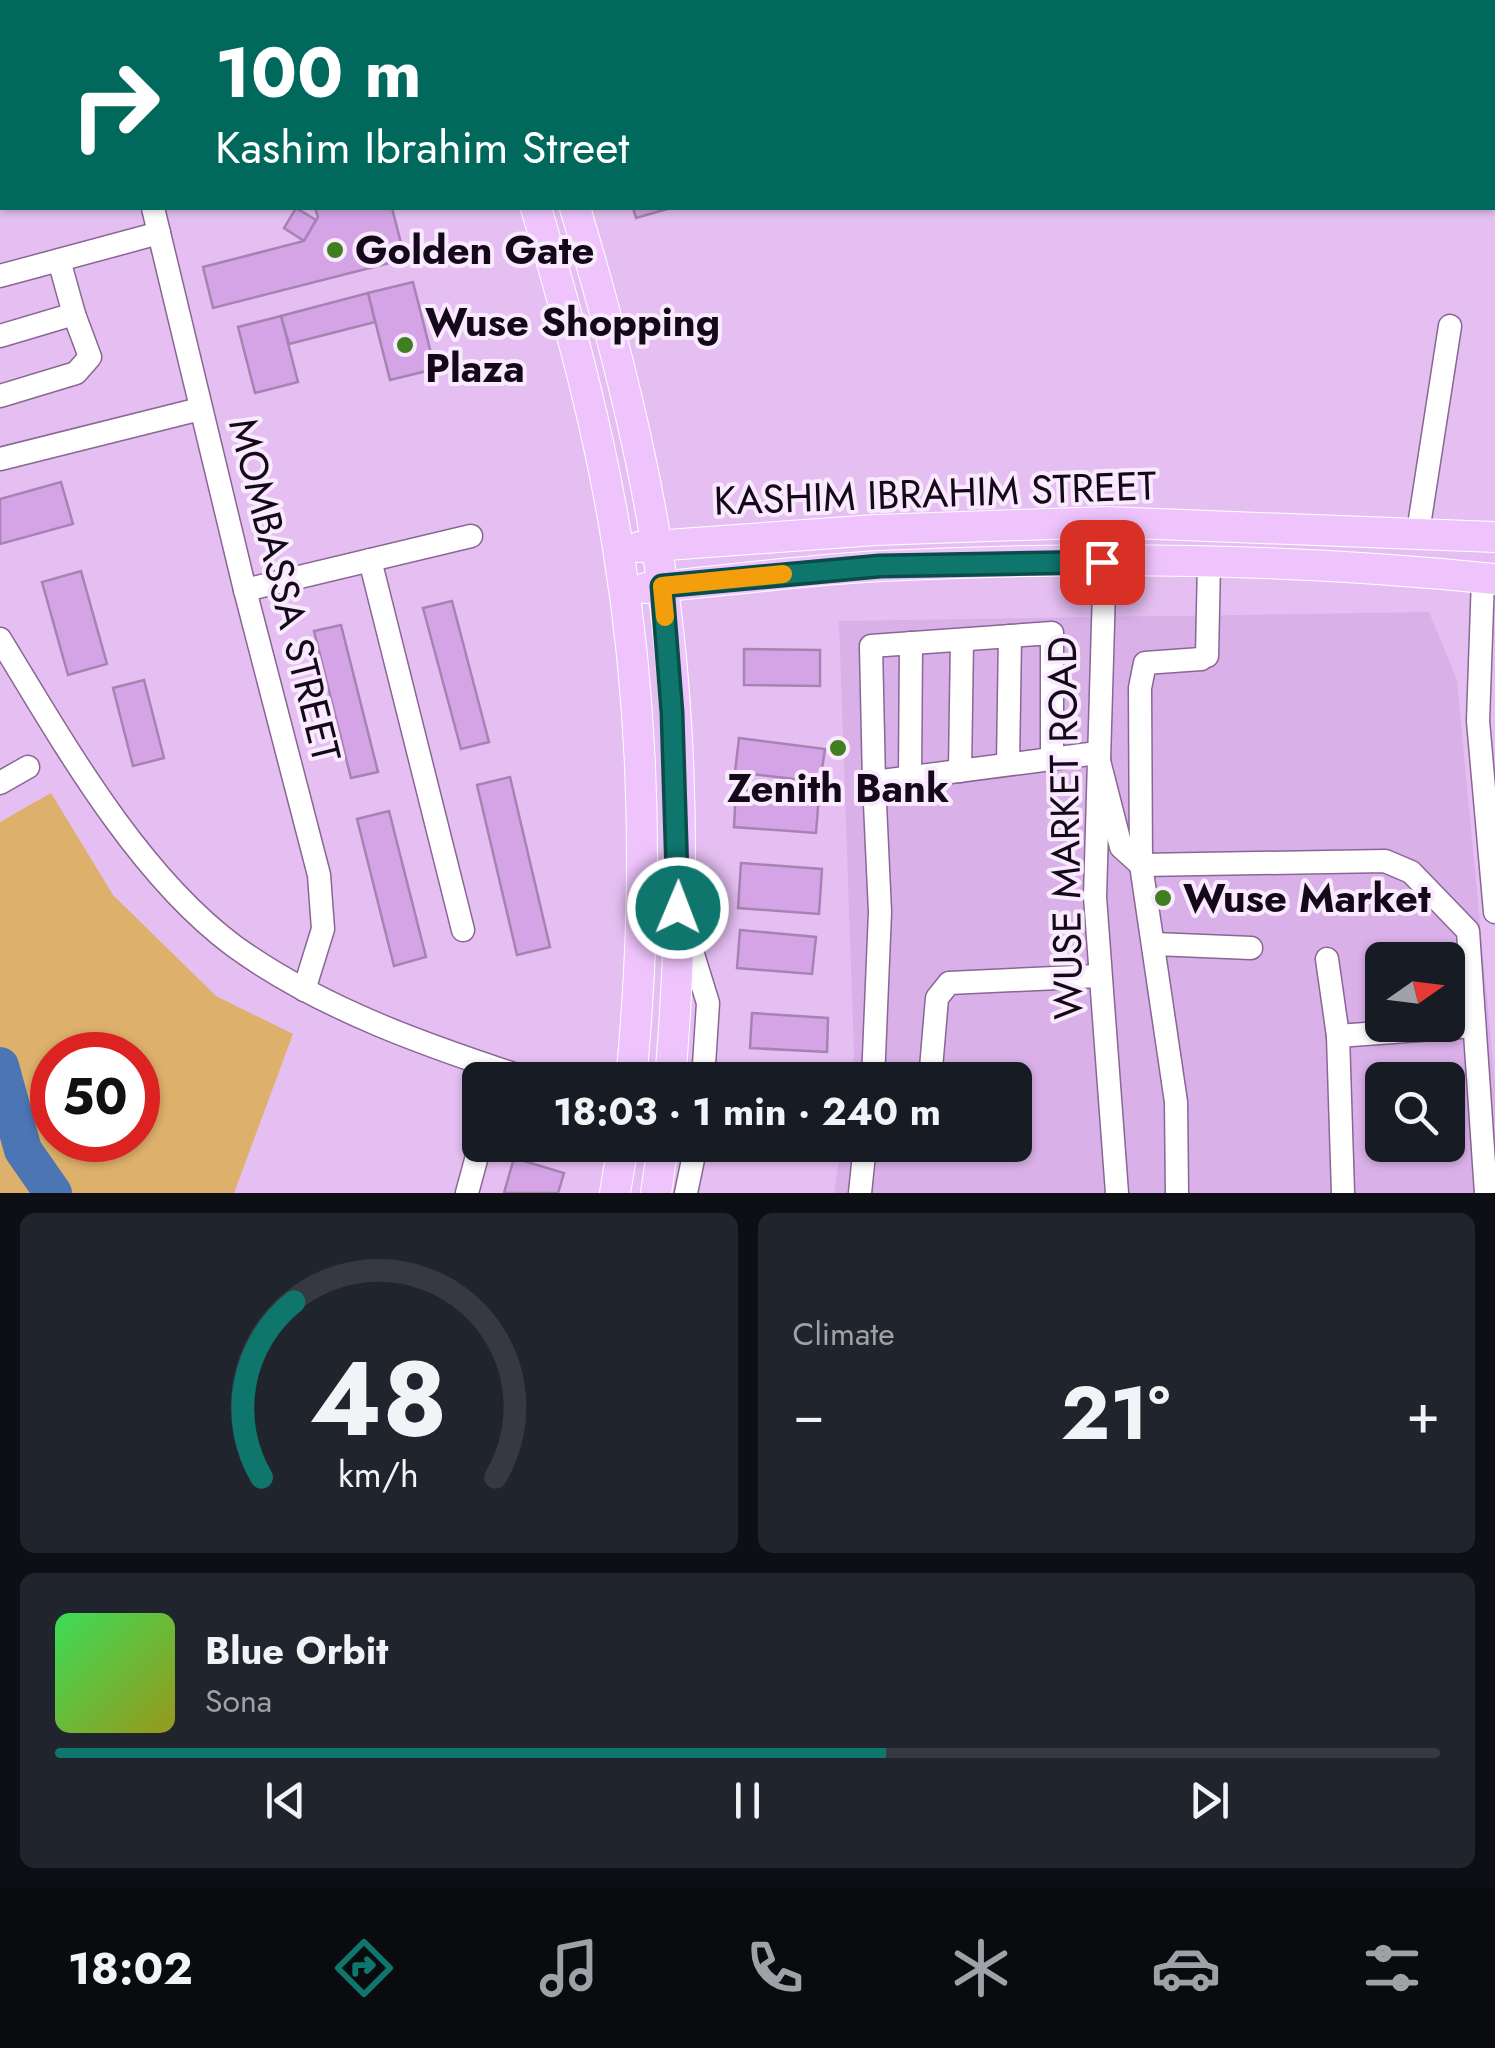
<!DOCTYPE html>
<html lang="en">
<head>
<meta charset="utf-8">
<style>
  :root { --surface:#171b24; --page:#20242c; --text:#f1f3f6; --muted:#9ea1a6; --line:#363941; --accent:#0f766e }
  body { margin:0; font-family:Jost,sans-serif; background:var(--page); color:var(--text); height:100vh; display:flex; flex-direction:column; font-size:38px; white-space:nowrap }
  * { box-sizing:border-box; margin:0 }
  p { font-size:32px; color:var(--muted) }
  .icon { flex:none; width:55px; height:55px; fill:none; stroke:currentColor; stroke-width:2; stroke-linecap:round; stroke-linejoin:round }
  .map { position:relative; height:1193px; overflow:hidden }
  .side { display:flex; flex-direction:column; gap:20px; padding:20px; background:#0d0f14; flex:1 }
  .side>* { flex:none }
  .top-card { position:absolute; left:0px; top:0px; width:1495px; height:210px; box-shadow:0 2px 8px #0004; background:#00695c; color:#fff; overflow:hidden }
  .needle { width:65px; rotate:76deg }
  .tools { position:absolute; left:1365px; top:942px; display:grid; gap:20px }
  .tools a { display:grid; place-items:center; width:100px; height:100px; border-radius:15px; background:var(--surface); box-shadow:0 2px 8px #0004; font-size:50px }
  .speed { position:absolute; left:30px; top:1032px; display:flex; gap:20px; font-size:50px; font-weight:700; text-align:center }
  .speed>* { display:grid; place-content:center; width:130px; height:130px; border-radius:50%; background:var(--surface); box-shadow:0 2px 8px #0004; line-height:1 }
  .speed .limit { border:15px solid #d22; background:#fff; color:#111 }
  .pin { position:absolute; display:grid; place-items:center; width:85px; height:85px; color:#fff; margin:-42px; border-radius:20px; box-shadow:0 5px 15px #0006 }
  .me { position:absolute; width:110px; margin:-55px; rotate:1deg; stroke-linejoin:round; filter:drop-shadow(0 0 8px #0008) }
  .turn { display:flex; align-items:center; gap:35px; height:210px; padding:0 50px; font-size:45px }
  .turn .icon { width:130px; height:130px; stroke-width:2.5 }
  .turn b { display:block; font-size:70px; line-height:85px }
  .big { font-size:75px; font-weight:700; line-height:1.1 }
  .side .widget { flex:1; display:flex; flex-direction:column; justify-content:center; gap:15px; min-width:0; padding:0 35px; border-radius:15px; background:var(--page) }
  .side .dial { align-items:center; gap:0 }
  .dial svg { height:260px; overflow:visible; fill:none; stroke:var(--line); stroke-width:7; stroke-linecap:round; text-anchor:middle }
  .dial text { fill:var(--text); stroke:none }
  .song { display:flex; align-items:center; gap:30px }
  .cover { width:120px; height:120px; border-radius:15px; background:linear-gradient(135deg,hsl(130 70% 55%),hsl(60 70% 35%)) }
  .played { height:10px; border-radius:5px; background:linear-gradient(90deg,var(--accent) 60%,var(--line) 60%) }
  .keys { display:flex; justify-content:space-around; direction:ltr }
  .heat { display:flex; justify-content:space-between; align-items:center; font-size:55px; direction:ltr }
  .side .tiles { flex:1; display:grid; gap:20px; grid-template-columns:1fr 1fr }
  .widget:last-child { grid-column:span 2 }
  .trip { position:absolute; left:462px; top:1062px; width:570px; height:100px; border-radius:15px; background:var(--surface); box-shadow:0 2px 8px #0004; font-weight:700; line-height:100px; text-align:center }
  .menu { display:flex; height:160px; justify-content:space-around; align-items:center; background:#090b0e; color:var(--muted) }
  .menu .icon { width:70px; height:70px }
  .menu .selected { color:var(--accent) }
  .menu b { font-size:45px; color:var(--text) }
  .map>svg:first-child { display:block }
  .built { fill:#dab0e9; fill-rule:evenodd }
  .green { fill:#ddb06b; fill-rule:evenodd }
  .lines { fill:none; stroke-linecap:round; stroke-linejoin:round }
  .river { stroke:#4c76b3; stroke-width:38 }
  .building { fill:#d5a4e6; stroke:#a683b2; stroke-width:2.5 }
  .minor-casing { stroke:#896694; stroke-width:25 }
  .major-casing { stroke:#fff; stroke-width:32 }
  .minor { stroke:#fff; stroke-width:22 }
  .major { stroke:#efc4fd; stroke-width:30 }
  .route-casing { stroke:#0a4d48; stroke-width:25 }
  .route { stroke:#0f766e; stroke-width:18 }
  .slow { stroke:#f59e0b; stroke-width:18 }
  .poi-dot { fill:#3f7f1f; stroke:#f9eafe; stroke-width:4 }
  .labels { text-anchor:middle; stroke-width:8; stroke-linejoin:round; paint-order:stroke }
  .poi-label { font-size:40px; font-weight:bold; fill:#15081a; stroke:#f9eafe; text-anchor:start }
  .street-label { font-size:40px; fill:#15081a; stroke:#f9eafe }
</style>
</head>
<body>
<div class="map">
<svg width="1495" height="1193" viewBox="0 0 1495 1193">
  <rect width="100%" height="100%" fill="#e5bff2"/>
  <!-- built -->
  <path class="built" d="M 1429,612 L 1457,680 L 1495,1083 L 1495,1193 L 834,1193 L 841,1145 L 1015,1145 L 1015,1080 L 850,1080 L 854,1054 L 839,621 ZM 1382,960 L 1448,960 L 1448,1025 L 1382,1025 ZM 1382,1080 L 1448,1080 L 1448,1145 L 1382,1145 Z"/>
  <!-- green -->
  <path class="green" d="M 51,793 L 113,895 L 216,996 L 293,1034 L 234,1193 L 0,1193 L 0,822 ZM 52,1055 L 138,1055 L 138,1140 L 52,1140 Z"/>
  <g class="lines">
    <!-- river -->
    <path class="river" d="M 0,1066 L 23,1150 L 53,1193"/>
  </g>
  <!-- building -->
  <g class="building">
    <path d="M 296,208 L 316,220 L 304,241 L 284,228 Z"/>
    <path d="M 315,208 L 392,208 L 405,259 L 213,308 L 203,267 L 304,241 L 318,217 Z"/>
    <path d="M 633,208 L 671,208 L 636,218 Z"/>
    <path d="M 413,282 L 435,369 L 390,380 L 368,293 Z"/>
    <path d="M 368,293 L 375,322 L 289,344 L 281,316 Z"/>
    <path d="M 281,316 L 298,382 L 255,393 L 238,327 Z"/>
    <path d="M 61,482 L 73,524 L 0,544 L 0,499 Z"/>
    <path d="M 81,571 L 107,664 L 68,675 L 42,582 Z"/>
    <path d="M 452,601 L 489,742 L 461,749 L 423,608 Z"/>
    <path d="M 341,625 L 378,772 L 351,778 L 314,631 Z"/>
    <path d="M 744,649 L 820,650 L 820,686 L 744,685 Z"/>
    <path d="M 144,680 L 164,758 L 133,766 L 113,688 Z"/>
    <path d="M 739,738 L 825,749 L 820,782 L 735,772 Z"/>
    <path d="M 510,777 L 550,947 L 517,955 L 477,785 Z"/>
    <path d="M 736,789 L 819,795 L 816,833 L 734,827 Z"/>
    <path d="M 389,811 L 426,957 L 394,966 L 357,819 Z"/>
    <path d="M 741,863 L 822,869 L 819,914 L 738,908 Z"/>
    <path d="M 740,930 L 816,937 L 812,974 L 737,968 Z"/>
    <path d="M 752,1013 L 828,1018 L 827,1052 L 750,1048 Z"/>
    <path d="M 514,1158 L 564,1173 L 558,1193 L 504,1193 Z"/>
  </g>
  <g class="lines">
    <!-- minor casing -->
    <g class="minor-casing">
      <g id="minor">
        <path d="M 105,0 L 106,2"/>
        <path d="M 229,0 L 230,2"/>
        <path d="M 1076,0 L 1078,2"/>
        <path d="M 1302,0 L 1307,2"/>
        <path d="M 894,2 L 897,0"/>
        <path d="M 1492,81 L 1495,82"/>
        <path d="M 153,208 L 245,590 L 319,875 L 323,929 L 304,990"/>
        <path d="M 0,276 L 159,233"/>
        <path d="M 0,336 L 74,314 L 59,260"/>
        <path d="M 0,396 L 76,373 L 90,357 L 74,314"/>
        <path d="M 0,459 L 200,409"/>
        <path d="M 1106,522 L 1095,897 L 1117,1193"/>
        <path d="M 1418,532 L 1450,326"/>
        <path d="M 370,560 L 463,930"/>
        <path d="M 1483,578 L 1478,721 L 1495,912"/>
        <path d="M 245,590 L 471,536"/>
        <path d="M 0,639 C 63,742 136,873 234,946 C 321,1009 430,1047 532,1080"/>
        <path d="M 1207,656 L 1209,563"/>
        <path d="M 1008,764 L 1010,636"/>
        <path d="M 960,771 L 962,640"/>
        <path d="M 910,777 L 911,643"/>
        <path d="M 874,782 L 871,646 L 1052,633 L 1052,758"/>
        <path d="M 0,783 L 28,767"/>
        <path d="M 683,922 L 708,1003 L 703,1080"/>
        <path d="M 1155,944 L 1251,948"/>
        <path d="M 1327,959 L 1338,1036 L 1343,1193"/>
        <path d="M 1338,1036 L 1474,1026"/>
        <path d="M 873,1080 L 880,912 L 874,782 L 1097,753 L 1121,847 L 1141,865 L 1385,861 L 1411,872 L 1468,931 L 1486,1193"/>
        <path d="M 930,1080 L 937,998 L 949,983 L 1099,976"/>
        <path d="M 467,1193 L 480,1145"/>
        <path d="M 686,1193 L 696,1145"/>
        <path d="M 860,1193 L 865,1145"/>
        <path d="M 1177,1193 L 1176,1102 L 1141,865 L 1140,688 L 1145,663 L 1201,659"/>
      </g>
    </g>
    <!-- major casing -->
    <g class="major-casing">
      <g id="major">
        <path d="M 464,0 L 465,2"/>
        <path d="M 505,0 L 506,2"/>
        <path d="M 536,208 C 569,319 600,433 618,548 C 646,722 648,905 631,1080"/>
        <path d="M 575,208 C 608,318 639,434 657,548 C 685,722 685,905 670,1080"/>
        <path d="M 639,547 L 875,530 L 1106,522 L 1495,537"/>
        <path d="M 646,588 C 724,581 802,570 881,566 C 1084,556 1293,558 1495,579"/>
        <path d="M 615,1193 L 623,1145"/>
        <path d="M 656,1193 L 663,1145"/>
      </g>
    </g>
    <!-- minor -->
    <use href="#minor" class="minor"/>
    <!-- major -->
    <use href="#major" class="major"/>
  </g>
  <g class="lines">
    <!-- route casing -->
    <g class="route-casing">
      <path id="route" d="M 678,908 L 672,713 L 662,586 L 880,566 L 1102,562"/>
    </g>
    <!-- route -->
    <use href="#route" class="route"/>
    <!-- slow -->
    <path class="slow" d="M 665,617 L 662,586 L 783,574"/>
  </g>
  <!-- markers -->
  <g class="poi-dot">
    <circle cx="335" cy="250" r="10"/>
    <circle cx="405" cy="345" r="10"/>
    <circle cx="838" cy="748" r="10"/>
    <circle cx="1163" cy="898" r="10"/>
  </g>
  <g class="labels">
    <!-- poi labels -->
    <g class="poi-label">
      <text x="355" y="264">Golden Gate</text>
      <text x="425" y="336">Wuse Shopping<tspan x="425" dy="46">Plaza</tspan></text>
      <text x="838" y="802" text-anchor="middle">Zenith Bank</text>
      <text x="1183" y="912">Wuse Market</text>
    </g>
    <!-- street labels -->
    <g class="street-label">
      <text transform="translate(935 493) rotate(-2)" y="14">KASHIM IBRAHIM STREET</text>
      <text transform="translate(285 590) rotate(76)" y="14">MOMBASSA STREET</text>
      <text transform="translate(1065 828) rotate(-91)" y="14">WUSE MARKET ROAD</text>
    </g>
  </g>
</svg>
<div class="tools">
<a><svg class="needle" viewBox="-14 -14 28 28"><path d="M0-13l5 13h-10z" fill="#e53935"/><path d="M0 13l5-13h-10z" fill="#9ea1a6"/></svg></a>
<a><svg class="icon" aria-label="search" viewBox="0 0 24 24"><circle cx="10" cy="10" r="6"/><path d="M15 15l6 6"/></svg></a>
</div>
<div class="speed"><div class="limit">50</div></div>
<div class="pin" style="left:1102px;top:562px;background:#d93025"><svg class="icon" aria-label="arrive" viewBox="0 0 24 24"><path d="M6 21V4h12l-3 4 3 4H6"/></svg></div>
<svg class="me" style="left:678px;top:908px" viewBox="-20 -20 40 40"><circle r="17" fill="#0f766e" stroke="#fff" stroke-width="3"/><path d="M0-11L8 9 0 5-8 9z" fill="#fff"/></svg>
<div class="trip">18:03 · 1 min · 240 m</div>
<div class="top-card">
<div class="turn"><svg class="icon" aria-label="right" viewBox="0 0 24 24"><path d="M7 20v-9h11M14 6l5 5-5 5"/></svg><div><b>100 m</b>Kashim Ibrahim Street</div></div>
</div>
</div>
<section class="side">
<div class="tiles">
<div class="widget dial"><svg viewBox="0 0 100 80">
<path d="M14 69A42 42 0 1 1 86 69"/>
<path d="M14 69A42 42 0 0 1 24 15" stroke="#0f766e"/>
<text x="50" y="56" font-size="32" font-weight="700">48</text>
<text x="50" y="72" font-size="11">km/h</text>
</svg></div>
<div class="widget"><p>Climate</p>
<div class="heat"><a>−</a><b class="big">21°</b><a>+</a></div>
</div>
<div class="widget">
<div class="song"><i class="cover"></i><div><b>Blue Orbit</b><p>Sona</p></div></div>
<div class="played"></div>
<div class="keys"><svg class="icon" aria-label="previous" viewBox="0 0 24 24"><path d="M18 5L8 12l10 7zM5 5v14"/></svg><svg class="icon" aria-label="pause" viewBox="0 0 24 24"><path d="M8 5v14M16 5v14"/></svg><svg class="icon" aria-label="next" viewBox="0 0 24 24"><path d="M6 5l10 7-10 7zM19 5v14"/></svg></div>
</div>
</div>
</section>
<nav class="menu">
<b>18:02</b>
<svg class="icon selected" aria-label="directions" viewBox="0 0 24 24"><path d="M12 3l9 9-9 9-9-9zM9 14v-3h6M13 9l2 2-2 2"/></svg>
<svg class="icon" aria-label="music" viewBox="0 0 24 24"><path d="M9 18V5l10-2v13"/><circle cx="6" cy="18" r="3"/><circle cx="16" cy="16" r="3"/></svg>
<svg class="icon" aria-label="phone" viewBox="0 0 24 24"><path d="M5 4h4l2 5-3 2q2 4 5 5l2-3 5 2v4C11 20 4 13 5 4z"/></svg>
<svg class="icon" aria-label="climate" viewBox="0 0 24 24"><path d="M12 3v18M4 7l16 10M4 17L20 7"/></svg>
<svg class="icon" aria-label="car" viewBox="0 0 24 24"><path d="M5 17H2v-5l4-1 3-4h7l3 4 3 1v5h-3M9 17h6M6 11h13"/><circle cx="7" cy="17" r="2"/><circle cx="17" cy="17" r="2"/></svg>
<svg class="icon" aria-label="filters" viewBox="0 0 24 24"><path d="M4 7h16M4 17h16"/><circle cx="9" cy="7" r="2"/><circle cx="15" cy="17" r="2"/></svg>
</nav>
</body>
</html>
